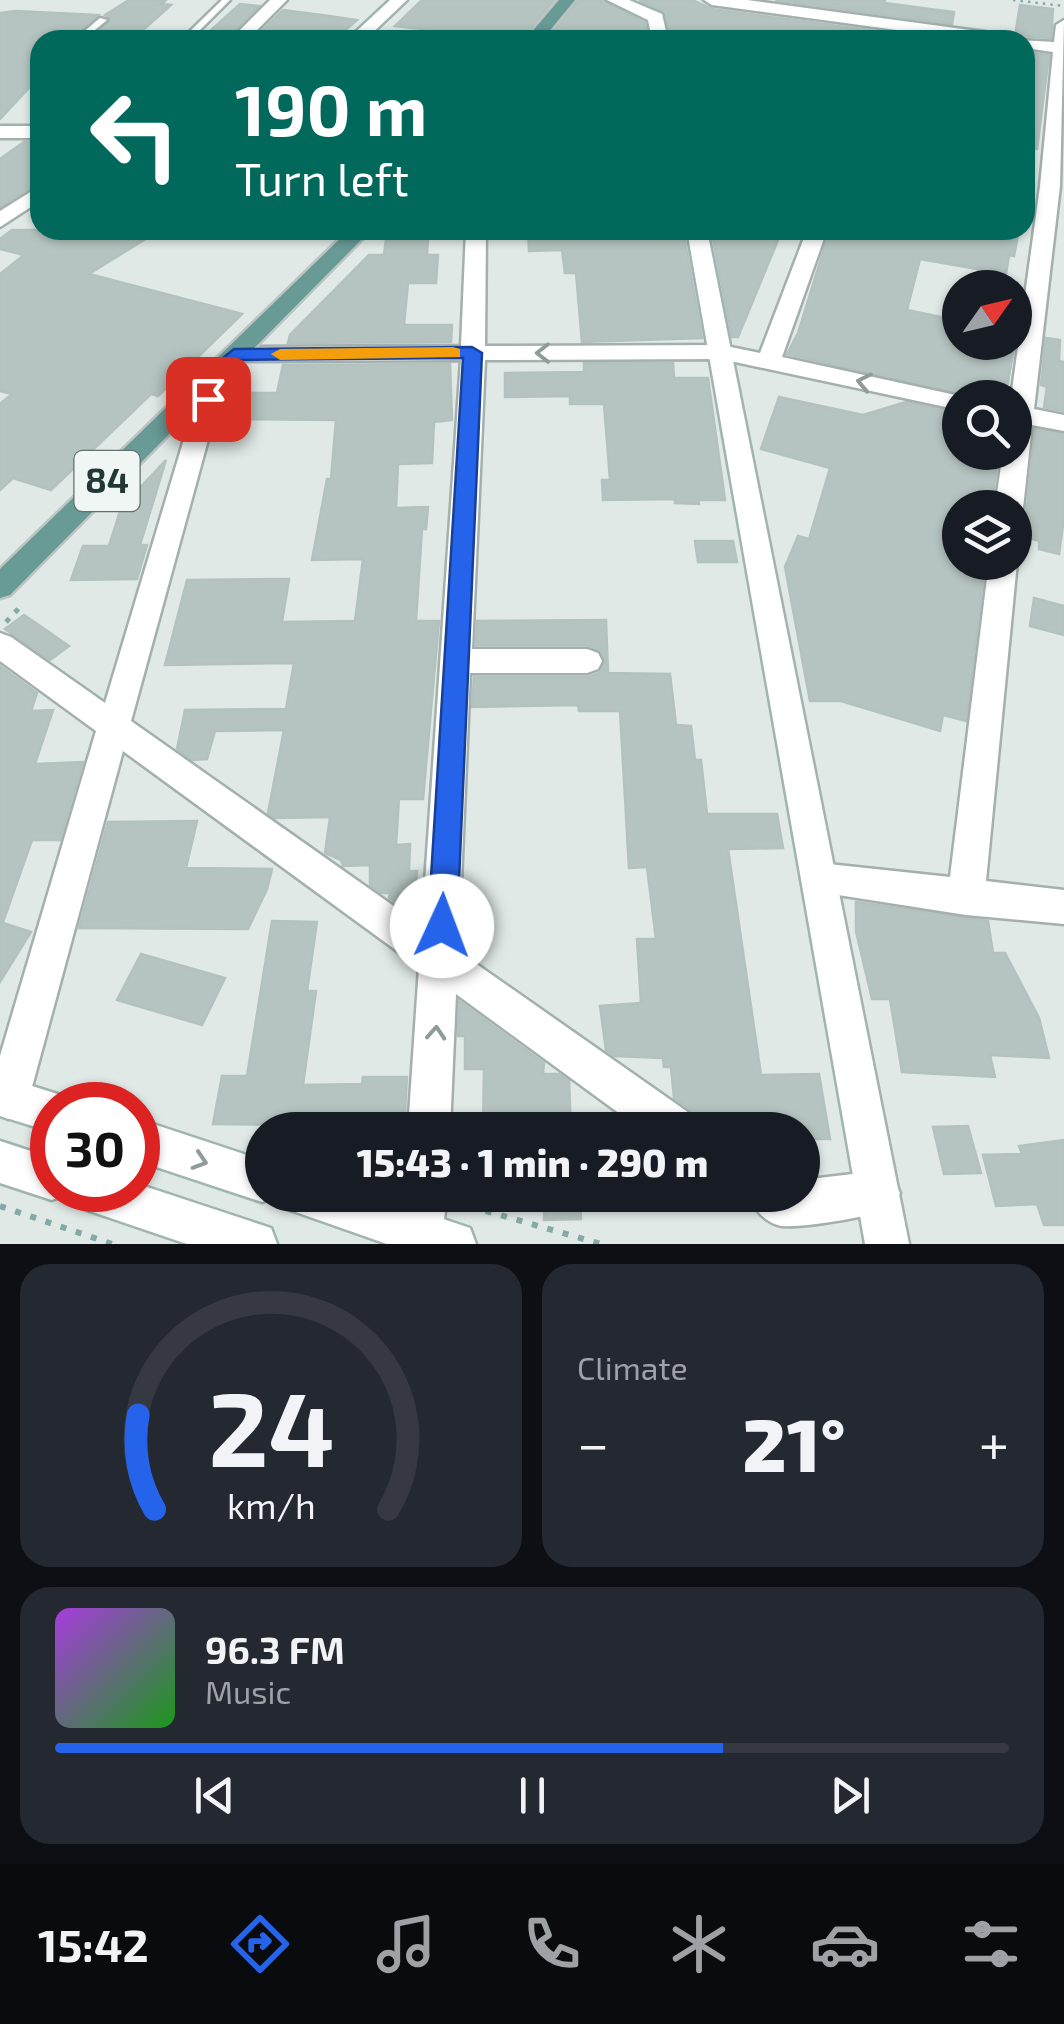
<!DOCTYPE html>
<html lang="en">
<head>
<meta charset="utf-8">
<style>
  :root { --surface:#171b24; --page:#242831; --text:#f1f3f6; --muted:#9ea1a6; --line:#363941; --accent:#2563eb }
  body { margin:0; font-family:"Exo 2",sans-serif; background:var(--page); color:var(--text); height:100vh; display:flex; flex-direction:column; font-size:38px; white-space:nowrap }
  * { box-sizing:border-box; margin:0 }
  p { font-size:32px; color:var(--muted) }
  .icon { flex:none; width:55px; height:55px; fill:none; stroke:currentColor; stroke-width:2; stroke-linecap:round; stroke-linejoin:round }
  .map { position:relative; height:1244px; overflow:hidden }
  .side { display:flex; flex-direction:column; gap:20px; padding:20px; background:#0d0f14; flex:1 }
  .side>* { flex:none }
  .banner { position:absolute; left:30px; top:30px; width:1005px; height:210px; border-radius:30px; box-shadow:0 2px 8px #0004; background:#00695c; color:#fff; overflow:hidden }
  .needle { width:65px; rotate:56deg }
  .tools { position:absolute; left:942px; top:270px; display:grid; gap:20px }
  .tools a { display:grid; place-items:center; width:90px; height:90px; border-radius:50%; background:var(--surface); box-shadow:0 2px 8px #0004; font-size:50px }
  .speed { position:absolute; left:30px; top:1082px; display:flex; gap:20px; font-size:50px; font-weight:700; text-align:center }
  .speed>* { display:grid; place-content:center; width:130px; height:130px; border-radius:50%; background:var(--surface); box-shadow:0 2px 8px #0004; line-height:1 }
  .speed .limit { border:15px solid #d22; background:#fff; color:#111 }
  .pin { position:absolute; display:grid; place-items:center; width:85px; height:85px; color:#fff; margin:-42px; border-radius:20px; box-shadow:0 5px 15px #0006 }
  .me { position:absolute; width:110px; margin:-55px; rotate:2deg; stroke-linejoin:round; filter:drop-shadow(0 0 8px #0008) }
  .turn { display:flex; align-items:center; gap:35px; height:210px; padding:0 40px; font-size:45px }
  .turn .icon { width:130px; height:130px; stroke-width:2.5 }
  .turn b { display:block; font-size:70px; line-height:85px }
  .big { font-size:75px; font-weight:800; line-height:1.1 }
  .side .tile { flex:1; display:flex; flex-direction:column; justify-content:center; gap:15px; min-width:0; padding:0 35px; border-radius:30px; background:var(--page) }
  .side .dial { align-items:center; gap:0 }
  .dial svg { height:260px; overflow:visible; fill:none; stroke:var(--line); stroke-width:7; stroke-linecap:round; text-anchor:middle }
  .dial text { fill:var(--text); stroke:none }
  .song { display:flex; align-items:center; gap:30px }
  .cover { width:120px; height:120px; border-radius:15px; background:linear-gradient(135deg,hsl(280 70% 55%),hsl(120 70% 35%)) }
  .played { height:10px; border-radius:5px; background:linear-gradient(90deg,var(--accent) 70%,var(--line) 70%) }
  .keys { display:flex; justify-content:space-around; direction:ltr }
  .heat { display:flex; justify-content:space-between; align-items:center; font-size:55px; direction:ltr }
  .side .tiles { flex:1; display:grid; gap:20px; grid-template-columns:1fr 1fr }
  .tile:last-child { grid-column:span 2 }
  .trip { position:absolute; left:245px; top:1112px; width:575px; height:100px; border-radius:50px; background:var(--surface); box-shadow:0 2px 8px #0004; font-weight:800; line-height:100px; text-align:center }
  .tabs { display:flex; height:160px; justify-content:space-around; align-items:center; background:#090b0e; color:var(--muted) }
  .tabs .icon { width:70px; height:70px }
  .tabs .selected { color:var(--accent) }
  .tabs b { font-size:45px; color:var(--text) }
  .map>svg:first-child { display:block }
  .building { fill:#b5c4c0; stroke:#b3c2be; stroke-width:2.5 }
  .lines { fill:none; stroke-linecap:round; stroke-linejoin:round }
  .lane-casing { stroke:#a3b0ad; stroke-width:5 }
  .street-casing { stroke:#a3b0ad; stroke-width:5 }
  .secondary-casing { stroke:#a0b4b0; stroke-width:5 }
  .primary-casing { stroke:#bdc3c2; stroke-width:5 }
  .path-far2 { stroke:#83aaa4; stroke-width:2.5; stroke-dasharray:2.5 5; stroke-linecap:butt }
  .path-far1 { stroke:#83aaa4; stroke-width:5; stroke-dasharray:5 8; stroke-linecap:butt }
  .path { stroke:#83aaa4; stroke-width:6; stroke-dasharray:6 10; stroke-linecap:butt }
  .lane { fill:#fff; fill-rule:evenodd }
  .street { fill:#fff; fill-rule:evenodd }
  .secondary { fill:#fff; fill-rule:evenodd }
  .primary { fill:#689b96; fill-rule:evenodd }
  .oneway { stroke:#909c9a }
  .route { fill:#2563eb; stroke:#184099; stroke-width:2.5 }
  .slow { fill:#f59e0b }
  .labels { text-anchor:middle; stroke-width:8; stroke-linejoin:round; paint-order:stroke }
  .shield { fill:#f0f6f4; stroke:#60716e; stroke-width:2.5 }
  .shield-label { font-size:35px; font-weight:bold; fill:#223835 }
</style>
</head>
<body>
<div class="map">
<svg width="1064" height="1244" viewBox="0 0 1064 1244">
  <rect width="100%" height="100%" fill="#e0e9e6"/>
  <!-- building -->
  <g class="building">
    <path d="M 129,0 L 166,0 L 162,4 L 171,5 L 132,40 L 89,40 L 109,23 L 110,18 L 105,15 Z"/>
    <path d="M 422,0 L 554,0 L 521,40 L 395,26 Z"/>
    <path d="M 579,0 L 604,0 L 645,23 L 648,40 L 547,40 Z"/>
    <path d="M 639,0 L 692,0 L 712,9 L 943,40 L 702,38 L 670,34 L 663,11 Z"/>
    <path d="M 775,0 L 885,0 L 884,3 L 954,12 L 952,24 Z"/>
    <path d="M 240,4 L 259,6 L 226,40 L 207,40 L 215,33 L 209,32 Z"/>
    <path d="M 1020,5 L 1053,9 L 1051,38 L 1015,36 Z"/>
    <path d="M 283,10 L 329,16 L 357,20 L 334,40 L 252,40 Z"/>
    <path d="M 16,11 L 98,15 L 70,40 L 40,40 L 40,76 L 0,119 L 0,13 Z"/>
    <path d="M 1025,52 L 1049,55 L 1037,149 L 1025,148 Z"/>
    <path d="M 24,142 L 40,142 L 40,182 L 0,207 L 0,159 Z"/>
    <path d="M 12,230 L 160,230 L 89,274 L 242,314 L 158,396 L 151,394 L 51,490 L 13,478 L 0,490 L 0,404 L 12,394 L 0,391 L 0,274 L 24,255 L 0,249 L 0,239 Z"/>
    <path d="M 528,230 L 580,230 L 581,240 L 644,240 L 650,239 L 651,230 L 683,230 L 702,338 L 582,342 L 576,273 L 565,273 L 562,250 L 529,251 Z"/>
    <path d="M 711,230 L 740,230 L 778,240 L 738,337 L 732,337 Z"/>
    <path d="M 830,230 L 990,230 L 1018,235 L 1014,256 L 1009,255 L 1006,274 L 920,259 L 907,310 L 960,321 L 960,342 L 1015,342 L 1005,398 L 976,398 L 787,354 L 798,333 Z"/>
    <path d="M 428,238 L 427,255 L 438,255 L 436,283 L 408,283 L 404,325 L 452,325 L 451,342 L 288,343 L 290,335 L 369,255 L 384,255 L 386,239 Z"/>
    <path d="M 1046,338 L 1060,340 L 1059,361 L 1064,362 L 1064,411 L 1044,407 L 1047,387 L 1041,385 Z"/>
    <path d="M 584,363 L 673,363 L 674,378 L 708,378 L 725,500 L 698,500 L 699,504 L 675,503 L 675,499 L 603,500 L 602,480 L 610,480 L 604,404 L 570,404 L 570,396 L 505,397 L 505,373 L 584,372 Z"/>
    <path d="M 450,364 L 452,420 L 434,422 L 432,463 L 398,464 L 396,508 L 428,507 L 426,529 L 422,529 L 416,621 L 439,621 L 423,799 L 399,799 L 396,845 L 410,844 L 409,871 L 417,871 L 414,907 L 401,906 L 389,898 L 390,893 L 381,893 L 370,885 L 370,865 L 343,866 L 341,860 L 325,853 L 330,817 L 275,818 L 268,813 L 284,730 L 215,731 L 207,759 L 192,760 L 177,749 L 185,710 L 286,709 L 294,663 L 165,665 L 187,580 L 289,579 L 282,622 L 355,621 L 363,559 L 312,560 L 327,479 L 331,479 L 336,420 L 224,419 L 232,393 L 277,393 L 283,365 Z"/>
    <path d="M 779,397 L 863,415 L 906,402 L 960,413 L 960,452 L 999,452 L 991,508 L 960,508 L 960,574 L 983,580 L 966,721 L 943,715 L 940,731 L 841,701 L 810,701 L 785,567 L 798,536 L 809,539 L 830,468 L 761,449 Z"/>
    <path d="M 1035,429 L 1064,434 L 1064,518 L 1059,554 L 1039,549 L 1039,541 L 1020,535 L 1027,508 Z"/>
    <path d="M 166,460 L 140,545 L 147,545 L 137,579 L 71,580 L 83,546 L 109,546 L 121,508 Z"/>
    <path d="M 695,541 L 733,541 L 737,562 L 698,562 Z"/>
    <path d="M 1034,598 L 1064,606 L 1064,635 L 1030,626 Z"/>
    <path d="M 24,615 L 33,621 L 69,646 L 50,660 L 5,629 Z"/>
    <path d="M 606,620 L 608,673 L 670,674 L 676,725 L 691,726 L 695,760 L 701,760 L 707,814 L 777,814 L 783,848 L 728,849 L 761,1075 L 819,1074 L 830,1139 L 802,1139 L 802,1130 L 728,1130 L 726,1124 L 700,1124 L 694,1112 L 674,1098 L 671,1067 L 664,1067 L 663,1058 L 614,1056 L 606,1050 L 600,1006 L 641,1003 L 637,939 L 656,939 L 647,867 L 629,868 L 620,711 L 579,711 L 578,705 L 472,707 L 474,677 L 587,677 L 599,673 L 605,663 L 601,651 L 587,645 L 476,645 L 477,621 Z"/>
    <path d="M 0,666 L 37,693 L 31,711 L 53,710 L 35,764 L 83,762 L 60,840 L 32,840 L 3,922 L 0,921 Z"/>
    <path d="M 197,821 L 186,868 L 272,869 L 267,889 L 248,929 L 79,928 L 108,822 Z"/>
    <path d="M 856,902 L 988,921 L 993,953 L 1005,953 L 1039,1018 L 1049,1058 L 990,1055 L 995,1077 L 902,1072 L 890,999 L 872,999 L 856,931 Z"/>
    <path d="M 272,921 L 317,922 L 307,991 L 316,991 L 303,1085 L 362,1084 L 363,1077 L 407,1077 L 404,1130 L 283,1130 L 284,1125 L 213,1124 L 222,1076 L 247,1076 Z"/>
    <path d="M 0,922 L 31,932 L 0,982 Z"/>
    <path d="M 141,954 L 225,978 L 202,1025 L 117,1000 Z"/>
    <path d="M 459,1001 L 544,1063 L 543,1074 L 559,1074 L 569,1081 L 571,1130 L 483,1130 L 484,1069 L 465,1069 L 465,1036 L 458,1036 Z"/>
    <path d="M 968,1126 L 981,1173 L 944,1174 L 933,1127 Z"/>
    <path d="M 1064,1140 L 1064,1225 L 1044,1225 L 1037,1204 L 996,1206 L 983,1155 L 1022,1154 L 1019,1146 Z"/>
    <path d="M 545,1195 L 580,1195 L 581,1219 L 544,1220 Z"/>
  </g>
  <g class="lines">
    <!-- lane casing -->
    <g class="lane-casing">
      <g id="lane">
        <path d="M 222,0 L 230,0 L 190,40 L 181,40 Z"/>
        <path d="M 100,18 L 107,20 L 83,40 L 74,40 Z"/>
      </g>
    </g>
    <!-- street casing -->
    <g class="street-casing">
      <g id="street">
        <path d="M 270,0 L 287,0 L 247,40 L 230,40 Z"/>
        <path d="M 704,0 L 747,0 L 1007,35 L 1015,40 L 971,40 L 712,5 Z"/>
        <path d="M 1064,20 L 1060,186 L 1034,409 L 1064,415 L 1064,431 L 1032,425 L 1023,508 L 1015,516 L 1015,508 L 995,508 L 1003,452 L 1015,452 L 1015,398 L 1011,398 L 1040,186 L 1053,52 L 1025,48 L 1025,40 L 1019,40 L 1054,42 L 1056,25 Z"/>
        <rect x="0" y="126" width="40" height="12"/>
        <path d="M 40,186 L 40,201 L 0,227 L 0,211 Z"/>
        <path d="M 466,230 L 486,230 L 485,346 L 721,345 L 760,353 L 807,230 L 827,230 L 782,357 L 969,398 L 960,398 L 960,410 L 721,359 L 485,360 L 472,649 L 587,649 L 598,653 L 602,661 L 598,669 L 587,673 L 470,673 L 458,951 L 692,1115 L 698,1130 L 642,1130 L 456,994 L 450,1130 L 408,1130 L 419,967 L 123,751 L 29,1098 L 22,1112 L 8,1119 L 0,1115 L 0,1056 L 96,731 L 0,661 L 0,633 L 11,637 L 105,703 L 205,369 L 214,367 L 226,374 L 131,721 L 422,926 L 461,360 L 234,361 L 222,354 L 234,347 L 461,346 Z"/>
        <path d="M 1015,558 L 1017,562 L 986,881 L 1064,890 L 1064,924 L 966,915 L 806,890 L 801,879 L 806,868 L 819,863 L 950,877 L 989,562 L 1015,562 Z"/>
        <path d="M 878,1171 L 893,1178 L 900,1193 L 893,1208 C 874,1216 803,1228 782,1226 C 765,1223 755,1210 748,1195 L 802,1195 L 802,1180 Z"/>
        <path d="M 403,1195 L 447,1195 L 441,1244 L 405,1244 L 401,1234 Z"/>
      </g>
    </g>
    <!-- secondary casing -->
    <g class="secondary-casing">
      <g id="secondary">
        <path d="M 390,0 L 407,0 L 365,40 L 347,40 Z"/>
        <path d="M 607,0 L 629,0 L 662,14 L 668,40 L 652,40 L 648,20 Z"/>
        <path d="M 687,230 L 707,230 L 909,1244 L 865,1244 Z"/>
        <path d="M 0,1076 L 67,1097 L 70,1105 L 52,1105 L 52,1132 L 0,1116 Z"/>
        <path d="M 138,1119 L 262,1160 L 262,1195 L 277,1196 L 262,1202 L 138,1161 Z"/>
        <path d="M 0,1141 L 52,1158 L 52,1190 L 138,1190 L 138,1184 L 271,1228 L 277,1244 L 187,1244 L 72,1205 L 67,1194 L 52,1200 L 0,1183 Z"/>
        <path d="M 283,1195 L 372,1195 L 470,1228 L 476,1244 L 387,1244 L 290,1210 Z"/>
      </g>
    </g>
    <!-- primary casing -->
    <g class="primary-casing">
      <g id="primary">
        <path d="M 559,0 L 575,0 L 542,40 L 525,40 Z"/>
        <path d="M 349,230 L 371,230 L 10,595 L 0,598 L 0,569 Z"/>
      </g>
    </g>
    <!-- path-far2 -->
    <path class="path-far2" d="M 1013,0 L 1064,6"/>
    <!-- path-far1 -->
    <path class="path-far1" d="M 6,622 L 22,605"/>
    <!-- path -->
    <g class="path">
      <path d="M 76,1089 L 131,1105"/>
      <path d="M 455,1202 L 601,1244"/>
      <path d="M 0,1206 L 112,1244"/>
    </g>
    <!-- lane -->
    <use href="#lane" class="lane"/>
    <!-- street -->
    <use href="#street" class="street"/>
    <!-- secondary -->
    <use href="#secondary" class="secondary"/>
    <!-- primary -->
    <use href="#primary" class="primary"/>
  </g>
  <!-- one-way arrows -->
  <defs><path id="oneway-chevron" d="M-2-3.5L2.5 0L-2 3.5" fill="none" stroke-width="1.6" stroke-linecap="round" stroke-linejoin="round" transform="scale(2.5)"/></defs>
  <g class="oneway">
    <use href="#oneway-chevron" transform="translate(543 353) rotate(180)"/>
    <use href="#oneway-chevron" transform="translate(864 382) rotate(-168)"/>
    <use href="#oneway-chevron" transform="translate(436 1033) rotate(-86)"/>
    <use href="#oneway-chevron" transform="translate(200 1161) rotate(18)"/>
  </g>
  <!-- route -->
  <path class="route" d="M 472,347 L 482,353 L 457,926 L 452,935 L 442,939 L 433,935 L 428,926 L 463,358 L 239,360 L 223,376 L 214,403 L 201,403 L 198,399 L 208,370 L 234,349 Z"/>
  <!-- slow -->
  <path class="slow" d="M 453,347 L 460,349 L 460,357 L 280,360 L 271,354 L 280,349 Z"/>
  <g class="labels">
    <!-- shield labels -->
    <rect class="shield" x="74.5" y="451" width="65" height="60" rx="8"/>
    <g class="shield-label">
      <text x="107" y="493">84</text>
    </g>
  </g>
</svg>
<div class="tools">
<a><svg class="needle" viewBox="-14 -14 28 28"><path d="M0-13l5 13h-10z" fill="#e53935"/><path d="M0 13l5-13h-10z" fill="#9ea1a6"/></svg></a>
<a><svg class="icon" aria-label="search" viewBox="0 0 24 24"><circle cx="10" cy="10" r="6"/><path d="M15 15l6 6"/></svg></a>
<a><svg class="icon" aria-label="layers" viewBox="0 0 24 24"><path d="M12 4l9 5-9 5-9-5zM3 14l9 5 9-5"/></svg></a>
</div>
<div class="speed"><div class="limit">30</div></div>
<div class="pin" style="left:208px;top:399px;background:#d93025"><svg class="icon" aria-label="arrive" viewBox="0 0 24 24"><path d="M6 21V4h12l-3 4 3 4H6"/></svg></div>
<svg class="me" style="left:442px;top:926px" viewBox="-20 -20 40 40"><circle r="19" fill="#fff"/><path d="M0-13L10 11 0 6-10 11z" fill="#2563eb"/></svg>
<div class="trip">15:43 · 1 min · 290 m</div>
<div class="banner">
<div class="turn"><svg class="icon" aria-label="left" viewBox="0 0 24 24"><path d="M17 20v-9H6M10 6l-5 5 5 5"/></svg><div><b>190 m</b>Turn left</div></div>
</div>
</div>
<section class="side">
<div class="tiles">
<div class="tile dial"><svg viewBox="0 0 100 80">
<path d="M14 69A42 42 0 1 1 86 69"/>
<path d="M14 69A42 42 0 0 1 9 40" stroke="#2563eb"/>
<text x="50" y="56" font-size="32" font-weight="700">24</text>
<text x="50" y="72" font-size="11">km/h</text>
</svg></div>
<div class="tile"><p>Climate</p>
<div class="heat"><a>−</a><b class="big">21°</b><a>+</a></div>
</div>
<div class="tile">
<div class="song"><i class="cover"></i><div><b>96.3 FM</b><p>Music</p></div></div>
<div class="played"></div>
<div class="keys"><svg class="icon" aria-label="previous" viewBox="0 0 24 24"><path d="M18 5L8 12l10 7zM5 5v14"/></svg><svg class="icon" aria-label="pause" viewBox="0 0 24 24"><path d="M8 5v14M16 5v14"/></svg><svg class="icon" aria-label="next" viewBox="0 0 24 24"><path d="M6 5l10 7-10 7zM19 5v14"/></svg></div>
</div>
</div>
</section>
<nav class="tabs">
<b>15:42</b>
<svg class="icon selected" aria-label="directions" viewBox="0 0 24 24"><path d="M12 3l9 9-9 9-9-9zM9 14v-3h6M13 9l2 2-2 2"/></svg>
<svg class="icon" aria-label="music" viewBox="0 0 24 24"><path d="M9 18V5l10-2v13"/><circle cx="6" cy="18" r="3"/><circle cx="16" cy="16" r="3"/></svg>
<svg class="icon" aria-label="phone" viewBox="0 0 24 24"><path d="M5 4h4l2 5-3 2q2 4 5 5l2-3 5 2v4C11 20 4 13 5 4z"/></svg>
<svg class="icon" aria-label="climate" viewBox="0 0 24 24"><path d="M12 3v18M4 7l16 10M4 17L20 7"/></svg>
<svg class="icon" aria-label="car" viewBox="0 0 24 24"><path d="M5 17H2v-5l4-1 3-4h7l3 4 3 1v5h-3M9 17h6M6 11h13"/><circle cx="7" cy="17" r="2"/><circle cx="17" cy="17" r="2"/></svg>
<svg class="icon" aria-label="filters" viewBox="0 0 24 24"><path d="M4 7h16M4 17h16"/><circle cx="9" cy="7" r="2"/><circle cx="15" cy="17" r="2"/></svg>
</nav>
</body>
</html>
